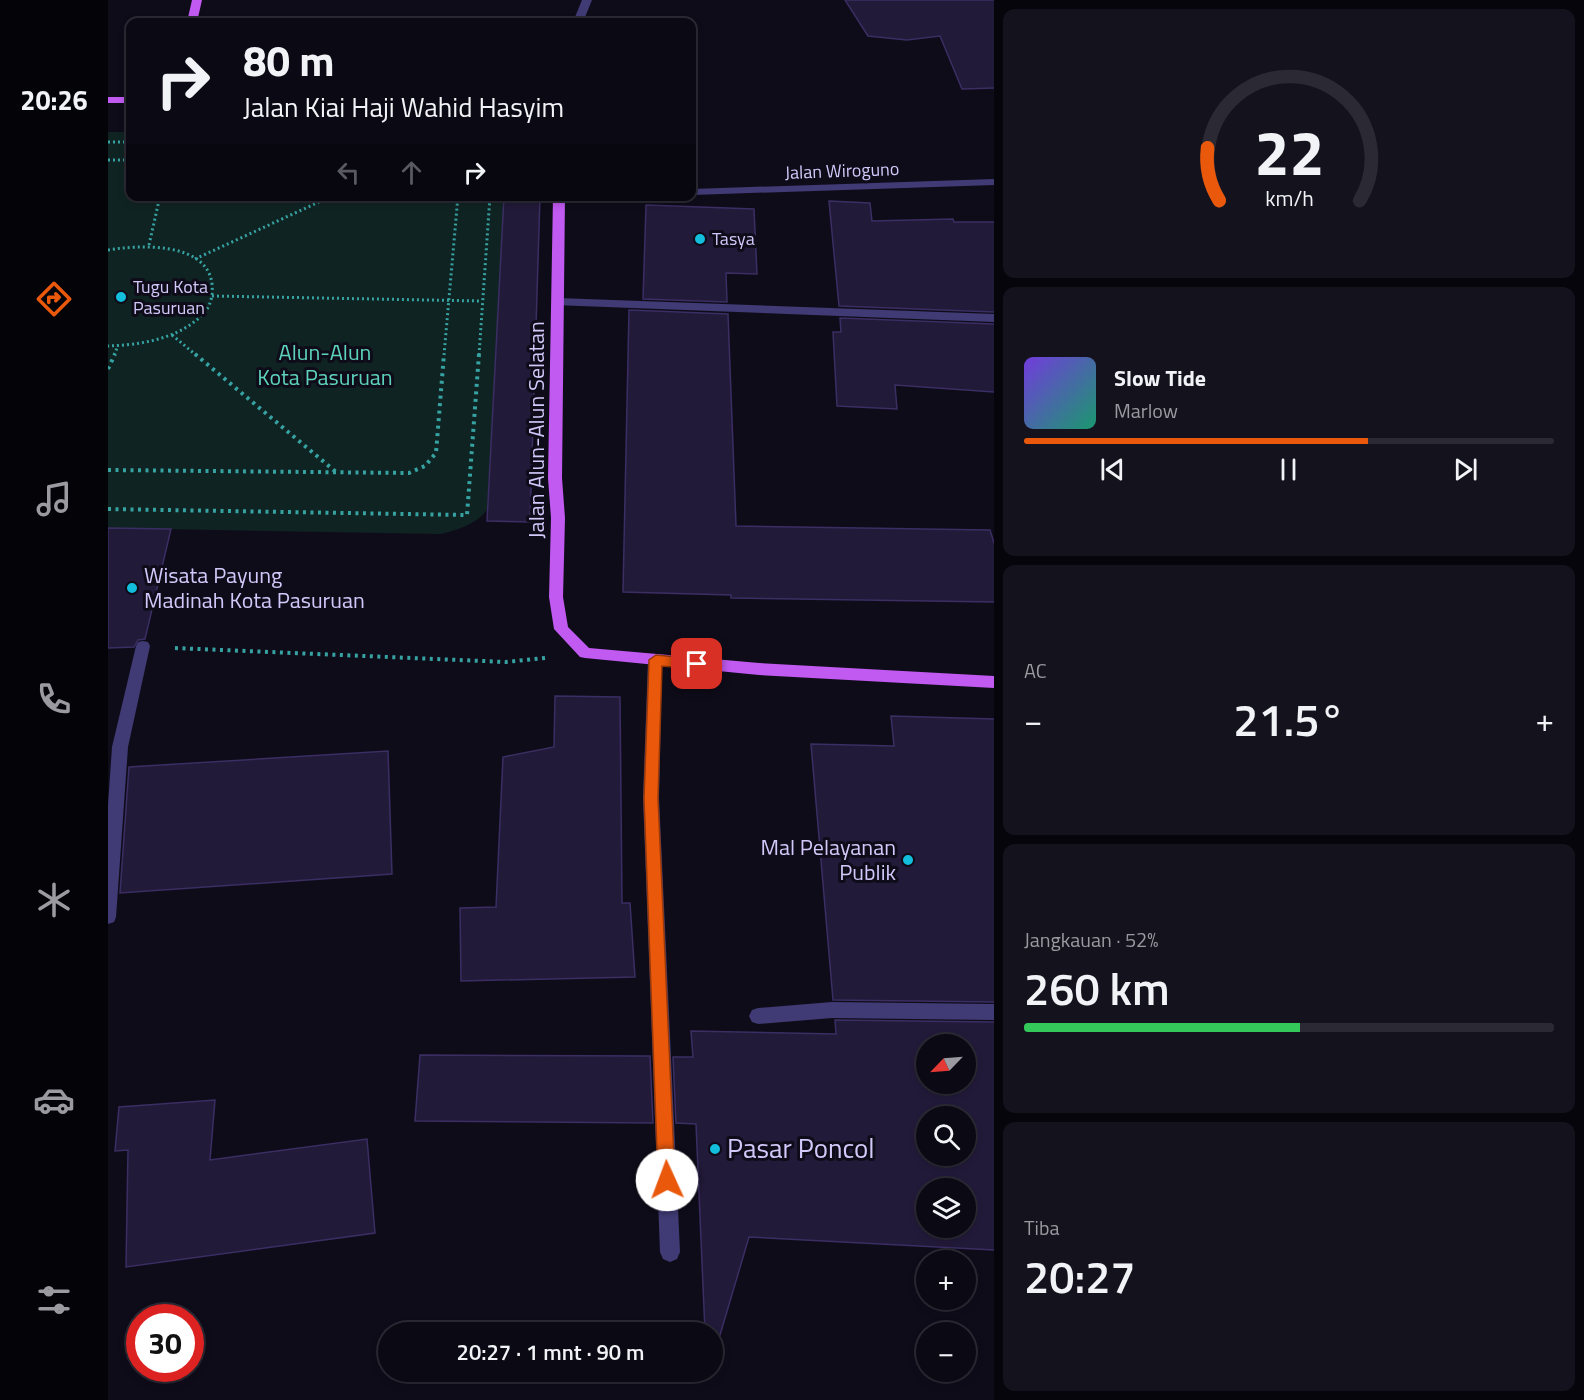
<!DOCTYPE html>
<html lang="id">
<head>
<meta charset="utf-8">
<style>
  :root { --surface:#0b0914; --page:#14121d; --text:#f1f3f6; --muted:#9a9aa0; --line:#2b2a34; --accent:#ea580c }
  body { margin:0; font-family:"Titillium Web",sans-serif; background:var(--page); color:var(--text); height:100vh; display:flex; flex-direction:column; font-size:22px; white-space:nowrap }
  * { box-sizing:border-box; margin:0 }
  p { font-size:20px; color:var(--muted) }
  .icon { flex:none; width:33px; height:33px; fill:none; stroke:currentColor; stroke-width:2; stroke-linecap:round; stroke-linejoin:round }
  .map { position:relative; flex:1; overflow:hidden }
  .sheet { display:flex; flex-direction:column; gap:9px; padding:9px; background:#06050b; width:590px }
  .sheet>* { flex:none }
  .banner { position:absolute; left:18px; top:18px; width:570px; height:183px; border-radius:12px; box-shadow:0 3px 9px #0003,0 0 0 2px var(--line); background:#0b0914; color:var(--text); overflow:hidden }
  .needle { width:39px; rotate:245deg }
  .fabs { position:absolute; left:808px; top:1034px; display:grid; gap:12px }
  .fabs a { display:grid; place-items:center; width:60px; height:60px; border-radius:50%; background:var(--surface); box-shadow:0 3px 9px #0003,0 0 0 2px var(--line); font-size:30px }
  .speed { position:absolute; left:18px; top:1304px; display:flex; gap:12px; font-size:30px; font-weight:700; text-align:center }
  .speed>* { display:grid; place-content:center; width:78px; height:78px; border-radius:50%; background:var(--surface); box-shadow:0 3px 9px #0003,0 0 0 2px var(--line); line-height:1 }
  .speed .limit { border:9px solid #d22; background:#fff; color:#111 }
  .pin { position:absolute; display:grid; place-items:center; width:51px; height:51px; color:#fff; margin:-26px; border-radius:12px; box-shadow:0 3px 9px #0006 }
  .me { position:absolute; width:66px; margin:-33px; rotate:358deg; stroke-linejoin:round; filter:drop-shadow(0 0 4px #0008) }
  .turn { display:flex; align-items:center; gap:21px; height:126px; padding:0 18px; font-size:27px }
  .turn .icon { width:78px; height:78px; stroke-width:2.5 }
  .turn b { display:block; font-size:42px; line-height:51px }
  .lanes { display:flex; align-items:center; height:57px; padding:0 18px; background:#0003; justify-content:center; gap:30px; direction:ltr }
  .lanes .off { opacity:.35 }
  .big { font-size:45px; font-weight:600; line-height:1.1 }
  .sheet .tile { flex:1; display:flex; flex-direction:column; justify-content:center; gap:9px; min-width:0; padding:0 21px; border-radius:12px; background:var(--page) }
  .sheet .dial { align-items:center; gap:0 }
  .dial svg { height:156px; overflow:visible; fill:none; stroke:var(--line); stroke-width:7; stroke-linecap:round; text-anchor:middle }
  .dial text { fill:var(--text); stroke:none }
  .song { display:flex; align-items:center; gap:18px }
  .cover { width:72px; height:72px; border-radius:9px; background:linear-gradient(135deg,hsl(260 70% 55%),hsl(160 70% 35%)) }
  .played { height:6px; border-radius:3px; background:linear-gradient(90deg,var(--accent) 65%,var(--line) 65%) }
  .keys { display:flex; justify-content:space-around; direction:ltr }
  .heat { display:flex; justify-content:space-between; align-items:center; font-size:33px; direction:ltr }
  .charge { height:9px; border-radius:4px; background:linear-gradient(90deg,#34c759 52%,var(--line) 0) }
  .trip { position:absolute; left:270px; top:1322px; width:345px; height:60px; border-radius:30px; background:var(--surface); box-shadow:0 3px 9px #0003,0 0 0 2px var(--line); font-weight:600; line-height:60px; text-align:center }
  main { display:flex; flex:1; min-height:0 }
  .tabs { display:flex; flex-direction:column; width:108px; justify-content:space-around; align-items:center; background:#040408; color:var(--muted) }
  .tabs .icon { width:42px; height:42px }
  .tabs .selected { color:var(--accent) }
  .tabs b { font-size:27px; color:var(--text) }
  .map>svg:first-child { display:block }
  .green { fill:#102323 }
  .building { fill:#221a39; stroke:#3b2e63; stroke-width:1.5; fill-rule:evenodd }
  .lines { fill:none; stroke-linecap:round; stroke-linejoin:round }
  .path-far1 { stroke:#36a2a1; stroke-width:3; stroke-dasharray:2 3; stroke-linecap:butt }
  .path { stroke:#36a2a1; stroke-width:4; stroke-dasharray:3 4.5; stroke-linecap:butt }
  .minor { fill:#403b75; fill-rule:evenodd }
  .major { fill:#c15af1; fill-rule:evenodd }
  .route { fill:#ea580c; stroke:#983908; stroke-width:1.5 }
  .poi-dot { fill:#13bedd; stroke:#0f0c1a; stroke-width:2 }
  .labels { text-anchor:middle; stroke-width:6; stroke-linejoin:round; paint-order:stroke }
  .far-street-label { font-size:18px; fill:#d2c9fa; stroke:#0f0c1a }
  .far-poi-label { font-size:18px; fill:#d2c9fa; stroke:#0f0c1a; text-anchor:start }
  .park-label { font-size:22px; fill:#5dd2bc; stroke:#0f0c1a }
  .street-label { font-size:22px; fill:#d2c9fa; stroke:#0f0c1a }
  .poi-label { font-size:22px; fill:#d2c9fa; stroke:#0f0c1a; text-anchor:start }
  .near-poi-label { font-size:27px; fill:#d2c9fa; stroke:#0f0c1a; text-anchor:start }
</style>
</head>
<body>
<main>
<nav class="tabs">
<b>20:26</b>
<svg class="icon selected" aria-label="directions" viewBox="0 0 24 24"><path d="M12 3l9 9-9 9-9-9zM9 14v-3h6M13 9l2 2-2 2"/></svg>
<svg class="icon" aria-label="music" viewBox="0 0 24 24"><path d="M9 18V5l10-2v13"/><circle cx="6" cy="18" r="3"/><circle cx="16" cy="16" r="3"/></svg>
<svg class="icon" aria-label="phone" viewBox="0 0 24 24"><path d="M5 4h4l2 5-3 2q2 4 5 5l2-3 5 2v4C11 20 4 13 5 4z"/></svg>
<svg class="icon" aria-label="climate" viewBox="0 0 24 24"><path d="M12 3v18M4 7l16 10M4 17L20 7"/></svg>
<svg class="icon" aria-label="car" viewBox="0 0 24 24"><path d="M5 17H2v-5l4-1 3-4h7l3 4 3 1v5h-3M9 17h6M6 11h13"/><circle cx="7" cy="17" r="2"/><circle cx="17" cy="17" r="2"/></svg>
<svg class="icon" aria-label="filters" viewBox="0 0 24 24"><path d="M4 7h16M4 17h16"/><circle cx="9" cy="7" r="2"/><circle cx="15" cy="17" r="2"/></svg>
</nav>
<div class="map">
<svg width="887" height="1400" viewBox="0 0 887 1400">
  <rect width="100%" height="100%" fill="#0f0c1a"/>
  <!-- green -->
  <path class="green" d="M 0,132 L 22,132 L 22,196 L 396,197 L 379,510 C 367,525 351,529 333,534 L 0,528 Z"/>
  <!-- building -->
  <g class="building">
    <path d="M 737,0 L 887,0 L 887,88 L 854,89 L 832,36 L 799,40 L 760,36 Z"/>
    <path d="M 396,196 L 432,196 L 422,522 L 379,521 Z"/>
    <path d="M 721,201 L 762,203 L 764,221 L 845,219 L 846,222 L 887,222 L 887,312 L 731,306 Z"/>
    <path d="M 538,205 L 646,209 L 649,274 L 618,273 L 619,302 L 535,299 Z"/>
    <path d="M 521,310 L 620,314 L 628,526 L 882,530 L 887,546 L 887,602 L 623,598 L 623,595 L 515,592 Z"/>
    <path d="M 732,318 L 887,324 L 887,392 L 787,385 L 789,409 L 729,406 L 725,332 L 733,332 Z"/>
    <path d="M 0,528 L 63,529 L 37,639 L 30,640 L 26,647 L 0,648 Z"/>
    <path d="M 447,696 L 512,697 L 514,903 L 522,903 L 527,977 L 353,981 L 352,908 L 388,907 L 395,757 L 446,747 Z"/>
    <path d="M 783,716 L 887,719 L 887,1002 L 725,1000 L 703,744 L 786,746 Z"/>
    <path d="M 280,751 L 284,874 L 12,893 L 21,767 Z"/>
    <path d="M 727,1020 L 887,1022 L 887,1250 L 641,1237 L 604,1362 L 604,1332 L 597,1332 L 588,1124 L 568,1123 L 565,1057 L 585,1057 L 583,1031 L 728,1034 ZM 819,1044 L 858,1044 L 858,1083 L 819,1083 ZM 819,1116 L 858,1116 L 858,1155 L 819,1155 ZM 819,1188 L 858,1188 L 858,1227 L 819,1227 Z"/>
    <path d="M 312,1055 L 542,1056 L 545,1123 L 307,1121 Z"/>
    <path d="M 107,1100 L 102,1160 L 259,1139 L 267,1233 L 18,1267 L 20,1150 L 7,1151 L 11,1107 Z"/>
  </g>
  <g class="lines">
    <!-- path-far1 -->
    <g class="path-far1">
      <path d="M 0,142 L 22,142"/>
      <path d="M 0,160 L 22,160"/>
      <path d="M 41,245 L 52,196"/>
      <path d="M 0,250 C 30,245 99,241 104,284 C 105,295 103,306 95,314 C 71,339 32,345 0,346"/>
      <path d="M 87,259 L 224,196"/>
      <path d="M 104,296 L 374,301"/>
      <path d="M 64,335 L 88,355"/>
      <path d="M 6,355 L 10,346"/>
      <path d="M 336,355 L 350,196"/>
      <path d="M 371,355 L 382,196"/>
    </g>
    <!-- path -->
    <g class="path">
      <path d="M 87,354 L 228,472"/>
      <path d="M 0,369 L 7,354"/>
      <path d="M 0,470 L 301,473 L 317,466 L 328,453 L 336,354"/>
      <path d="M 0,509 L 359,515 L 371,354"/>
      <path d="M 67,648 L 398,662 L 437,658"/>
    </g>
    <!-- minor -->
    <g class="minor">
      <path d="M 474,0 L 484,0 L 475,22 L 465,22 Z"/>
      <path d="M 887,179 L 887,185 L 584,195 L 584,189 Z"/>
      <path d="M 446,196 L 468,196 L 451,200 Z"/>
      <path d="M 450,298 L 887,314 L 887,322 L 446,305 L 446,299 Z"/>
      <path d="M 35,641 L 40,642 L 42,646 L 20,747 L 8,917 L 6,922 L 0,924 L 0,805 L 4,747 L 28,646 L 30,642 Z"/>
      <path d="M 547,654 L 552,656 L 554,660 L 551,798 L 572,1252 L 569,1259 L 562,1262 L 555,1259 L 552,1252 L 535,798 L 540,660 L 542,656 Z"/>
      <path d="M 724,1002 L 887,1004 L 887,1020 L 724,1018 L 650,1024 L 644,1022 L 641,1016 L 644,1010 L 650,1008 Z"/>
    </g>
    <!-- major -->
    <g class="major">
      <path d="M 84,0 L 94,0 L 89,22 L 79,22 Z"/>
      <rect x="0" y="97" width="22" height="6"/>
      <path d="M 445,196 L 457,196 L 454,478 L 457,518 L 455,597 L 460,627 L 481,648 L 651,663 L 887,676 L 887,688 L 651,675 L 477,658 L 472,657 L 446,629 L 441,597 L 443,518 L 440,478 Z"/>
    </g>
  </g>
  <!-- route -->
  <path class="route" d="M 548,655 L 589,659 L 595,664 L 589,669 L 554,666 L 550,798 L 567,1180 L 565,1186 L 559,1188 L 553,1186 L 550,1180 L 536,798 L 541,660 Z"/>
  <!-- markers -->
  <g class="poi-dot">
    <circle cx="592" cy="239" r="6"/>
    <circle cx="13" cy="297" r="6"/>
    <circle cx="24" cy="588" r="6"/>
    <circle cx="800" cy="860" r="6"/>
    <circle cx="607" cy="1149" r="6"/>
  </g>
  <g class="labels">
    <!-- far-street labels -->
    <g class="far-street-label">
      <text transform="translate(734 171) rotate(-2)" y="6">Jalan Wiroguno</text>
    </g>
    <!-- far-poi labels -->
    <g class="far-poi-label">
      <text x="604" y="245">Tasya</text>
      <text x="25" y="293">Tugu Kota<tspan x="25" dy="21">Pasuruan</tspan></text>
    </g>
    <!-- park labels -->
    <g class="park-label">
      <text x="217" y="360">Alun-Alun<tspan x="217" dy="25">Kota Pasuruan</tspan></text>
    </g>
    <!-- street labels -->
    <g class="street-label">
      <text transform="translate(428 430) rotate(-90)" y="8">Jalan Alun-Alun Selatan</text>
    </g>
    <!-- poi labels -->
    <g class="poi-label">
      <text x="36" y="583">Wisata Payung<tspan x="36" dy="25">Madinah Kota Pasuruan</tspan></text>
      <text x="788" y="855" text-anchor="end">Mal Pelayanan<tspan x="788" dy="25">Publik</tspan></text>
    </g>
    <!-- near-poi labels -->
    <g class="near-poi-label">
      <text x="619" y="1158">Pasar Poncol</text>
    </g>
  </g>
</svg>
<div class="fabs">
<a><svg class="needle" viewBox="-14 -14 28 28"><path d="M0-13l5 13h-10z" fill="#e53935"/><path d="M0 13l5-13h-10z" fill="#9a9aa0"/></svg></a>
<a><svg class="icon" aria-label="search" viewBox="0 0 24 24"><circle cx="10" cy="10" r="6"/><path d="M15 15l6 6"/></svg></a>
<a><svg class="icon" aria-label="layers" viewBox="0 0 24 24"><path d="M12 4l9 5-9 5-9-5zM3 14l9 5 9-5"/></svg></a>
<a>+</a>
<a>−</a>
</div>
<div class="speed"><div class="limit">30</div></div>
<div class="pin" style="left:589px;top:664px;background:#d93025"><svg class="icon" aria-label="arrive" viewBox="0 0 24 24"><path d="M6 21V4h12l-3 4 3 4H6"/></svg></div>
<svg class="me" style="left:559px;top:1180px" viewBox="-20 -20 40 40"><circle r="19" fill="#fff"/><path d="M0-13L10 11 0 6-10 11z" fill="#ea580c"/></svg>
<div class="trip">20:27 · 1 mnt · 90 m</div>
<div class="banner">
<div class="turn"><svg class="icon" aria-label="right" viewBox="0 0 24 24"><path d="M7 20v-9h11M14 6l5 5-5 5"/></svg><div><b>80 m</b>Jalan Kiai Haji Wahid Hasyim</div></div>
<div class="lanes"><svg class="icon off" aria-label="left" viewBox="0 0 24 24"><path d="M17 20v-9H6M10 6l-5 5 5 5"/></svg><svg class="icon off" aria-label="ahead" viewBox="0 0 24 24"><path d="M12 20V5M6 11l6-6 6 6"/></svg><svg class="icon" aria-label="right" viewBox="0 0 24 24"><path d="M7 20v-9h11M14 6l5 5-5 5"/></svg></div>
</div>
</div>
<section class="sheet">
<div class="tile dial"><svg viewBox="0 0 100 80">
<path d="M14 69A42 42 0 1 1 86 69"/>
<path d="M14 69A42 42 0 0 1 8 42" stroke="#ea580c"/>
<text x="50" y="56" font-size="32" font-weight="700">22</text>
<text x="50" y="72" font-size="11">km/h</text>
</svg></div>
<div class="tile">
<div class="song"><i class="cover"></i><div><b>Slow Tide</b><p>Marlow</p></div></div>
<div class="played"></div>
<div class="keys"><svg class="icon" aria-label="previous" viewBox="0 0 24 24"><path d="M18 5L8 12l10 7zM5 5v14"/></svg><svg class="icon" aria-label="pause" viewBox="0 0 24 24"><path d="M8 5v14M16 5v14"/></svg><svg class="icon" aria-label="next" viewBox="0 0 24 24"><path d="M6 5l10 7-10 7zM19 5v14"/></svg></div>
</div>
<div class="tile"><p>AC</p>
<div class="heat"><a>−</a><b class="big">21.5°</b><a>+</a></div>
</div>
<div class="tile"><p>Jangkauan · 52%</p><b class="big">260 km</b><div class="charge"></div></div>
<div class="tile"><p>Tiba</p><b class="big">20:27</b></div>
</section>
</main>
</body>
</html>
